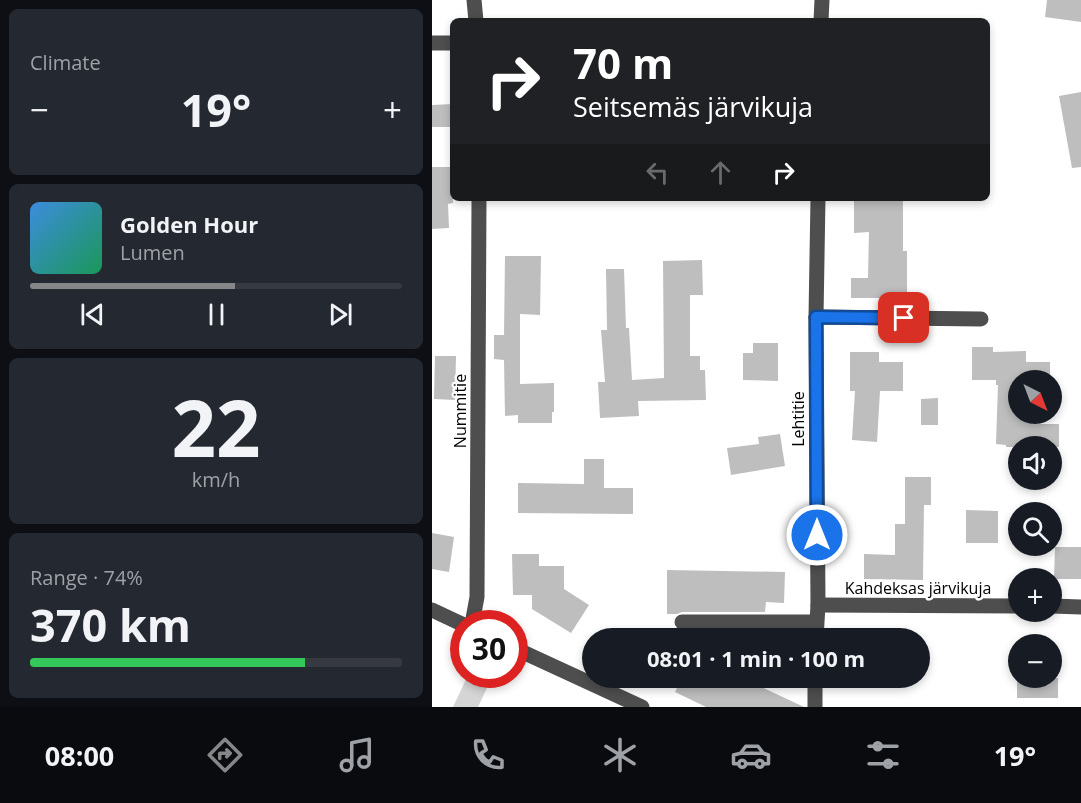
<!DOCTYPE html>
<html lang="en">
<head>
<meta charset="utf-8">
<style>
  :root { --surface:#171b24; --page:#242831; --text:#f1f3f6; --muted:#9ea1a6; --line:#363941; --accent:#858687 }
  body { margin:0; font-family:"Open Sans",sans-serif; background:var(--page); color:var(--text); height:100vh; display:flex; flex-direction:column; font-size:22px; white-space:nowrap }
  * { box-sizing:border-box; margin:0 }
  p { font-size:20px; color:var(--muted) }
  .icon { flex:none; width:33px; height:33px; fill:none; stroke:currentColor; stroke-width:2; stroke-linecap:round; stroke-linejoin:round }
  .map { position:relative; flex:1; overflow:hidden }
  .drawer { display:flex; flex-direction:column; gap:9px; padding:9px; background:#0d0f14; width:432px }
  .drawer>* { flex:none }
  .hud { position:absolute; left:18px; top:18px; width:540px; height:183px; border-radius:9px; box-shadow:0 3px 9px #0003; background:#202124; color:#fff; overflow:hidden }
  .needle { width:39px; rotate:138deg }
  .buttons { position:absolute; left:576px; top:370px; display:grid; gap:12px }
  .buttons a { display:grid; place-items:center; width:54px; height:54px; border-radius:50%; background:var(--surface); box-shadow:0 3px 9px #0003; font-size:30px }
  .speed { position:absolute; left:18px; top:610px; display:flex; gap:12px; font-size:30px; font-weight:700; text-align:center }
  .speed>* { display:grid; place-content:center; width:78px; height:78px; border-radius:50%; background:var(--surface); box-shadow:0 3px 9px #0003; line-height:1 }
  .speed .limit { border:9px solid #d22; background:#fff; color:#111 }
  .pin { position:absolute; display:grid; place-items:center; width:51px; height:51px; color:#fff; margin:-26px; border-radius:12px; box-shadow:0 3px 9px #0006 }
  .me { position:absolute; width:66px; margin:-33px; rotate:0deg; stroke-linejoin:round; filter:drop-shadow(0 0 4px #0008) }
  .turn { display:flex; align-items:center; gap:21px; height:126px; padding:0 24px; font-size:27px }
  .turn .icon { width:78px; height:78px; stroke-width:2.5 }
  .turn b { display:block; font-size:42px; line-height:51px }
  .lanes { display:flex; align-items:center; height:57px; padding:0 24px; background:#0003; justify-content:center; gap:30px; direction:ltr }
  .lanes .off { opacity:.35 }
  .big { font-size:45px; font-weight:700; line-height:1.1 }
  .drawer .tile { flex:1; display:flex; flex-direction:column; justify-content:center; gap:9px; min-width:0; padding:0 21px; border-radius:9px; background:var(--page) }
  .drawer .dial { align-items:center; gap:0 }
  .dial b { font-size:78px; line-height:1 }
  .song { display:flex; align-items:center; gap:18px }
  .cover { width:72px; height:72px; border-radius:9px; background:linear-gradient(135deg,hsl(210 70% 55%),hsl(150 70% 35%)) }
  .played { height:6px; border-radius:3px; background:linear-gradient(90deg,var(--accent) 55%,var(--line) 55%) }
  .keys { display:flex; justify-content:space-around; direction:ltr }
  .heat { display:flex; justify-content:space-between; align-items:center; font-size:33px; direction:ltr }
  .charge { height:9px; border-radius:4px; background:linear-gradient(90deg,#34c759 74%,var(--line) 0) }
  .trip { position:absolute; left:150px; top:628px; width:348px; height:60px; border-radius:30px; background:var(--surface); box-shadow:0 3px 9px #0003; font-weight:700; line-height:60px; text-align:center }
  .menu { display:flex; height:96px; justify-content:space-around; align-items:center; background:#090b0e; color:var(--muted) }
  .menu .icon { width:42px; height:42px }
  .menu .selected { color:var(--accent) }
  .menu b { font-size:27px; color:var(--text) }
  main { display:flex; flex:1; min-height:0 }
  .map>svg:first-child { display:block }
  .green { fill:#d5d5d5 }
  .building { fill:#bebebe }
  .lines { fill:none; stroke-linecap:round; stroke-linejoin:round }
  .minor { stroke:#4e4e4e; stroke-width:15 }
  .route-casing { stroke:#114b97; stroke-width:15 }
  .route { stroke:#1a73e8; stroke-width:10 }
  .labels { text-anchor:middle; stroke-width:5; stroke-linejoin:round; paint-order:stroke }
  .street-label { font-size:16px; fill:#000; stroke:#fff }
</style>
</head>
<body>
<main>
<section class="drawer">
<div class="tile"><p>Climate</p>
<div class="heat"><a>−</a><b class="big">19°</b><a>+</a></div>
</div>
<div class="tile">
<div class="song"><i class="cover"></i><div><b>Golden Hour</b><p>Lumen</p></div></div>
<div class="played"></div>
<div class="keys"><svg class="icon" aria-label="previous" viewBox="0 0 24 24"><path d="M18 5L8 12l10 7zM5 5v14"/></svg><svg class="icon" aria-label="pause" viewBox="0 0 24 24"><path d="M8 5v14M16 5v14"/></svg><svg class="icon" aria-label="next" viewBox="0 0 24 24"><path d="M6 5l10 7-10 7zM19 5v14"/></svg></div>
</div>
<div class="tile dial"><b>22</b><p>km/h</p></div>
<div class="tile"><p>Range · 74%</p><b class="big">370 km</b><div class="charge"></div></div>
</section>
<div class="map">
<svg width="649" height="707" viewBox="0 0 649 707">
  <rect width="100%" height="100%" fill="#fff"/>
  <!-- green -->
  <path class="green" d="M 36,675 L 61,675 L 46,707 L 21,707 Z"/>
  <!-- building -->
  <g class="building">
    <path d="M 615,0 L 649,0 L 649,22 L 613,17 Z"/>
    <path d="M 649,92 L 649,167 L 640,168 L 627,96 Z"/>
    <path d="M 21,104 L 21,127 L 0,127 L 0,105 Z"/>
    <path d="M 0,167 L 18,167 L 18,179 L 20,179 L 21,203 L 16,204 L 17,228 L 0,229 Z"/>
    <path d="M 422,198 L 471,198 L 471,251 L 475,251 L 475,298 L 419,298 L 419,278 L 436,278 L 437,232 L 422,233 Z"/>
    <path d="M 73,256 L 109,256 L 108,315 L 88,314 L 88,384 L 122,383 L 122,412 L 120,412 L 120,423 L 86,423 L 86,415 L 73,416 L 72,360 L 62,359 L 62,335 L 72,335 Z"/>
    <path d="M 270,260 L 271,295 L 258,295 L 258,356 L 268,356 L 268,370 L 273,370 L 274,400 L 206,401 L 207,416 L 168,418 L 166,382 L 173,382 L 169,330 L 175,330 L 174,269 L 192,269 L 194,328 L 197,328 L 200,380 L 232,378 L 231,261 Z"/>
    <path d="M 321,343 L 346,343 L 346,381 L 311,380 L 311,353 L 321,353 Z"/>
    <path d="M 540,347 L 561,347 L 561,352 L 594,351 L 594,362 L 618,362 L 618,381 L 586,381 L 586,414 L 600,414 L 600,424 L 627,424 L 627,447 L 574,447 L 574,445 L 564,444 L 566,385 L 564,385 L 564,380 L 540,380 Z"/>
    <path d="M 418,352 L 447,352 L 447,362 L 471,362 L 471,391 L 448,391 L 445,442 L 420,440 L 423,391 L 418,391 Z"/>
    <path d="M 3,356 L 24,356 L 23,400 L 2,399 Z"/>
    <path d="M 506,398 L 506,425 L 489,425 L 489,399 Z"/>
    <path d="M 348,434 L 353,466 L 299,475 L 295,448 L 327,444 L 326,437 Z"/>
    <path d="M 152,459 L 172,459 L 172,488 L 201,488 L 201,514 L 86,513 L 86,483 L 152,484 Z"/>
    <path d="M 473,477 L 499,477 L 499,505 L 492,505 L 491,580 L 432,579 L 432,554 L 463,555 L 463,524 L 473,524 Z"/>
    <path d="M 534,510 L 566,511 L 566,543 L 534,543 Z"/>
    <path d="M 0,533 L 22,537 L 17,572 L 0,569 Z"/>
    <path d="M 623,547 L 649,547 L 649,579 L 622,579 Z"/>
    <path d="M 80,554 L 107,554 L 107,566 L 132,566 L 132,589 L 157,605 L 139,633 L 100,609 L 100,595 L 81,595 Z"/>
    <path d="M 235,570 L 353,572 L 352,603 L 334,602 L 333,612 L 250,612 L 245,614 L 235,614 Z"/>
    <path d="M 250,678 L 310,678 L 372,707 L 274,707 L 243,692 Z"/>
    <rect x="585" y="678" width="41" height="20"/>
  </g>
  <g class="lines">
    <!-- minor -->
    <g class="minor">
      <path d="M 42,0 L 44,21"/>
      <path d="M 389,21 L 390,0"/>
      <path d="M 0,43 L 21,43"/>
      <path d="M 384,317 L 549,319"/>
      <path d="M 386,605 L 586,606"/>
      <path d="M 620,606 L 649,607"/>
      <path d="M 0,610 L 32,625"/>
      <path d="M 250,622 L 384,622"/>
      <path d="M 40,624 L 45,597 L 47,198"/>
      <path d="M 384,639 L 386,605 L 384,317 L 386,198"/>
      <path d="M 82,648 L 210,707"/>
      <path d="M 383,707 L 383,678"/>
    </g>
  </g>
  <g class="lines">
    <!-- route casing -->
    <g class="route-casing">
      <path id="route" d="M 385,535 L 384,317 L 472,318"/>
    </g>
    <!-- route -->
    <use href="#route" class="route"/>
  </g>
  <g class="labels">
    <!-- street labels -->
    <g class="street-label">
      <text transform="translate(28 411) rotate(-90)" y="6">Nummitie</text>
      <text transform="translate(366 419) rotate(-90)" y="6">Lehtitie</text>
      <text x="486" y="594">Kahdeksas järvikuja</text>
    </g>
  </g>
</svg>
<div class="buttons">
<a><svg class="needle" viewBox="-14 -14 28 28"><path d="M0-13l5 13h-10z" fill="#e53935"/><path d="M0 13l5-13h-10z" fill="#9ea1a6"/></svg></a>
<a><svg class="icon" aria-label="sound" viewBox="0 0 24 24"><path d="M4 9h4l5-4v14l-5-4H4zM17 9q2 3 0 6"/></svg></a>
<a><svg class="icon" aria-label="search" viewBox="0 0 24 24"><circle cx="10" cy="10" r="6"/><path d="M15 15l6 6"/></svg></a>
<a>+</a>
<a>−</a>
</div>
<div class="speed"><div class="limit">30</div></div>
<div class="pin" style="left:472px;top:318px;background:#d93025"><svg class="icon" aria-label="arrive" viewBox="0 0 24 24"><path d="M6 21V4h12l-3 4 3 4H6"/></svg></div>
<svg class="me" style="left:385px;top:535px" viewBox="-20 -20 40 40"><circle r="17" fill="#1a73e8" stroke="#fff" stroke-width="3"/><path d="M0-11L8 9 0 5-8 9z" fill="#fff"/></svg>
<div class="trip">08:01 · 1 min · 100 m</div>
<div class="hud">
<div class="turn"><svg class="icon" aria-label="right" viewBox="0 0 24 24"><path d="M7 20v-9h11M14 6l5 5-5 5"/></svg><div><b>70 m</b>Seitsemäs järvikuja</div></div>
<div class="lanes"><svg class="icon off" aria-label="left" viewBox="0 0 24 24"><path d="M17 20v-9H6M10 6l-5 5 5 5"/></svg><svg class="icon off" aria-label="ahead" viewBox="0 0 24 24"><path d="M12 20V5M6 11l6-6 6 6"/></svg><svg class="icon" aria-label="right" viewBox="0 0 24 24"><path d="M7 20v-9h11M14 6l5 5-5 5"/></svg></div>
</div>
</div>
</main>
<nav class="menu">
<b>08:00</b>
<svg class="icon selected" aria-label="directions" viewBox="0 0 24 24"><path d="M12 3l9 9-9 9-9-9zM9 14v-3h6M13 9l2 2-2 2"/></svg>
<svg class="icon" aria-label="music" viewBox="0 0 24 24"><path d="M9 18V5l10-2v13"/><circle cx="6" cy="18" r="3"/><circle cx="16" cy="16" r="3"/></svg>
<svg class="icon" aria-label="phone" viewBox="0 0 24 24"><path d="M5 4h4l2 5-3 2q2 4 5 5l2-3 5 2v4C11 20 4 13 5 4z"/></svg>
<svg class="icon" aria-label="climate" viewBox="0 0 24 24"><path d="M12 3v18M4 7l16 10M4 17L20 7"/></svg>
<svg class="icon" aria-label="car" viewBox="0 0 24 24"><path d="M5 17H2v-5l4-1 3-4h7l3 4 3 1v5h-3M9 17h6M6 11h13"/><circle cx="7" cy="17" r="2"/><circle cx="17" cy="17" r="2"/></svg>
<svg class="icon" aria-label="filters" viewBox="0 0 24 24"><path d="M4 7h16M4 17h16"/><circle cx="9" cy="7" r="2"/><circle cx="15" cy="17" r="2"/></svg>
<b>19°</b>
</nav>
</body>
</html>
